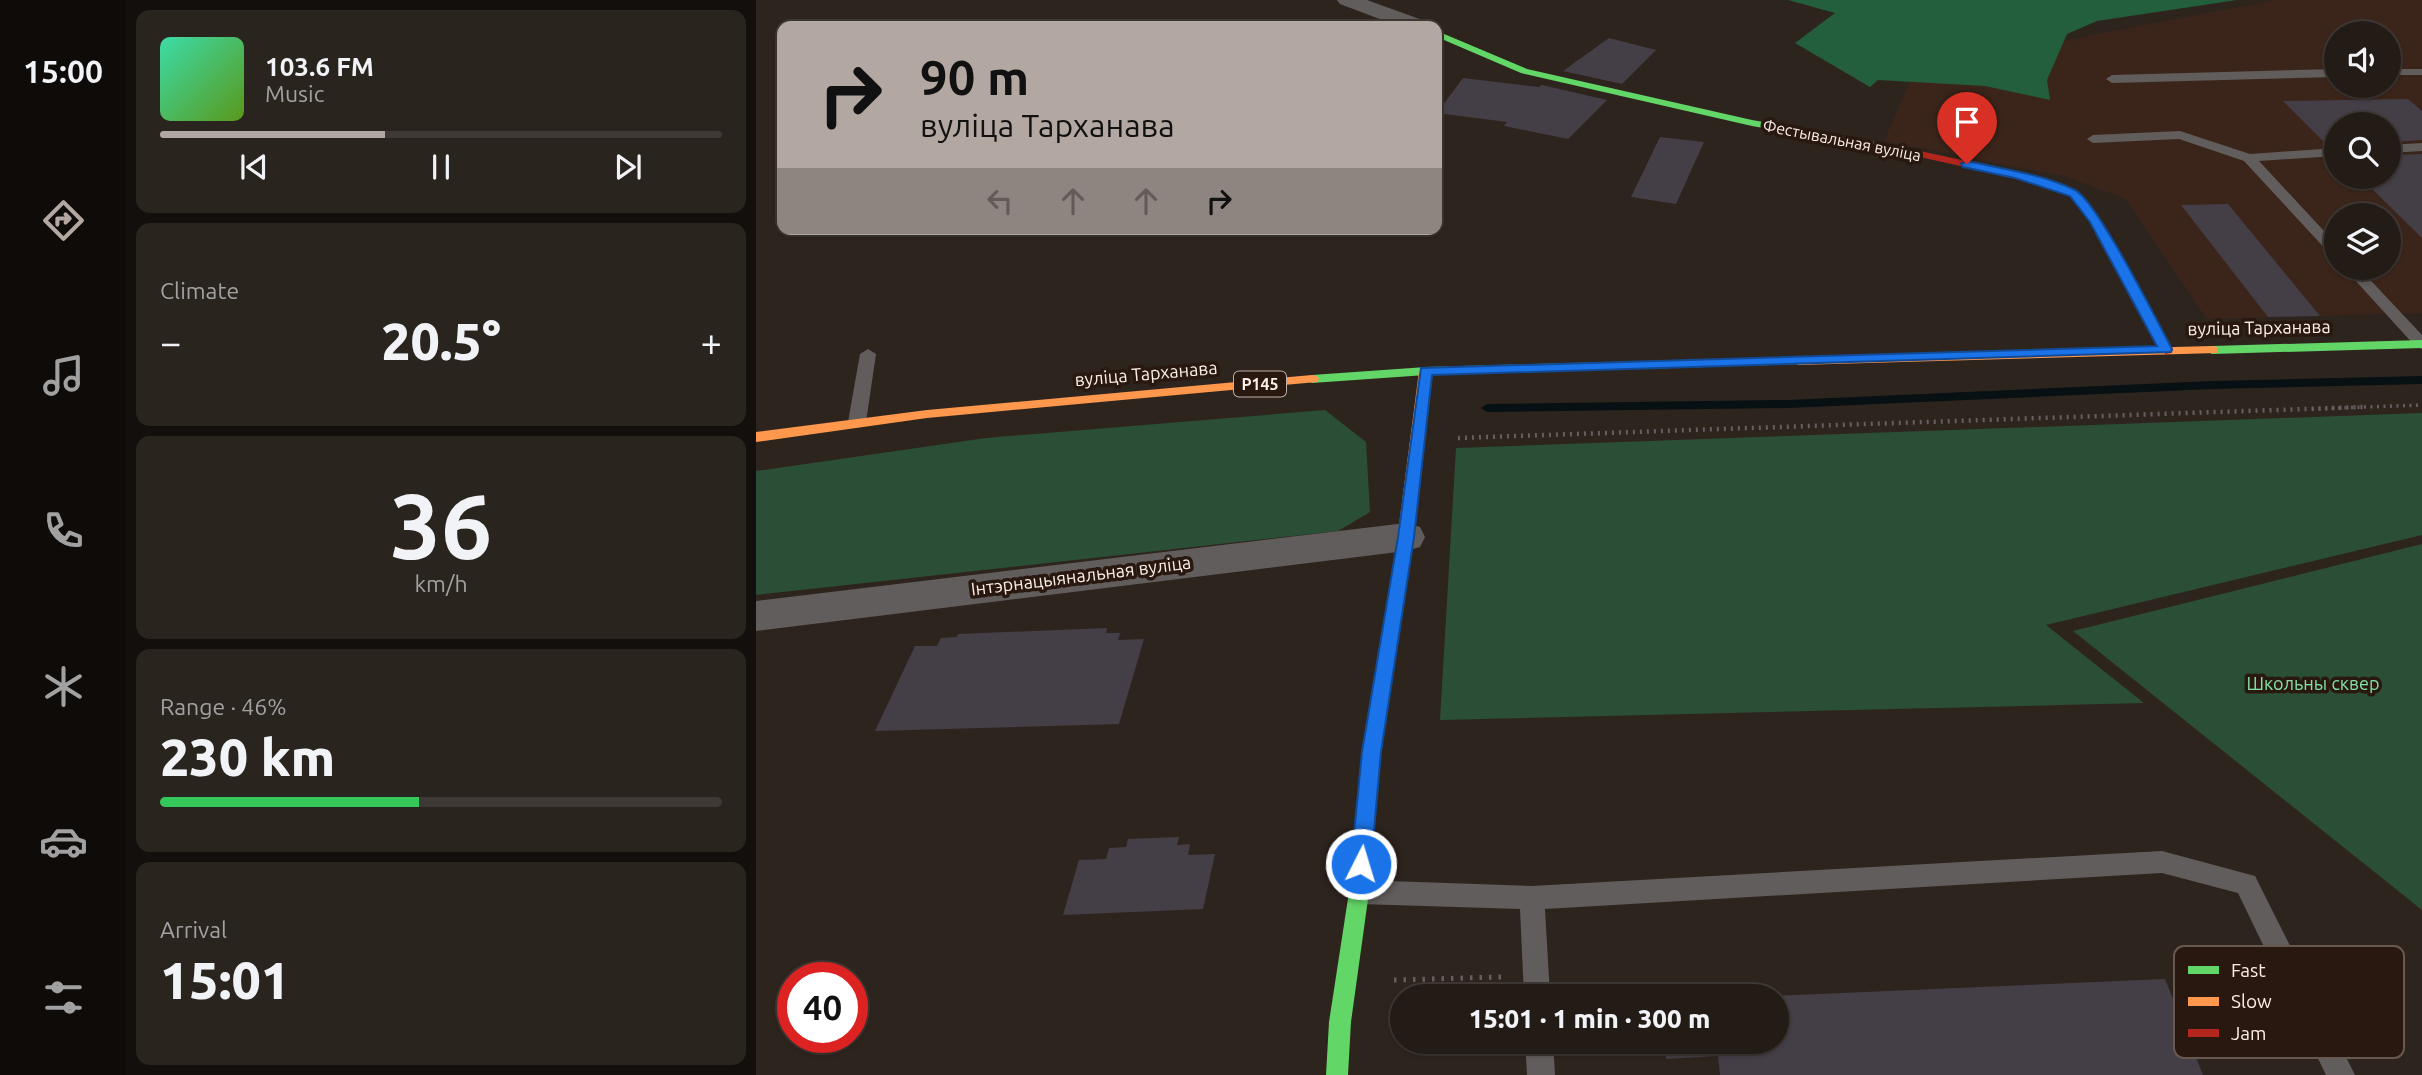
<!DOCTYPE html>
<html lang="en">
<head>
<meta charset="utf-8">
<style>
  :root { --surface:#221b16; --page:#2a241f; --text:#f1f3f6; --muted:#a2a1a1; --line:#3f3935; --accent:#b3a7a1 }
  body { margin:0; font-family:Ubuntu,sans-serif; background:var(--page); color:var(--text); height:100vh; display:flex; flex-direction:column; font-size:26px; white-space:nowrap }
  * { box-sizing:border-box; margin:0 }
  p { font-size:23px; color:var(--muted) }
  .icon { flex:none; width:38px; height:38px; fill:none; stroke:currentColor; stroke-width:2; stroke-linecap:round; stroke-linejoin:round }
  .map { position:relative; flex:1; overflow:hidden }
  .side { display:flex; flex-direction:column; gap:10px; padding:10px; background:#130f0c; width:630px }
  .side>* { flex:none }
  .guide { position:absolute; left:21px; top:21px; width:665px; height:214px; border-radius:14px; box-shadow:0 2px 5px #0004,0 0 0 2px var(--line); background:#b3a7a1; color:#111; overflow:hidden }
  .controls { position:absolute; left:1568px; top:21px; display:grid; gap:14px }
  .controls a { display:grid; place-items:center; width:77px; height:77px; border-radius:50%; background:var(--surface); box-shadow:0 2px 5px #0004,0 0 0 2px var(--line); font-size:35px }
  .speed { position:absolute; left:21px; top:962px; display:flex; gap:14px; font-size:35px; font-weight:700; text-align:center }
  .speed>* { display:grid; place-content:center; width:91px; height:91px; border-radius:50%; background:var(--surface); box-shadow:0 2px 5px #0004,0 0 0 2px var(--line); line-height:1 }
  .speed .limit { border:10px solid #d22; background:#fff; color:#111 }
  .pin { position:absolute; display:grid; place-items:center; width:60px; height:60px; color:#fff; margin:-72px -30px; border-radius:50% 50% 50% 0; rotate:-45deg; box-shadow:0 0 7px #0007 }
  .pin .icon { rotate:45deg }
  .me { position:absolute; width:77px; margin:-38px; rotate:5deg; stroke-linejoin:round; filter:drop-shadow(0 0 5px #0008) }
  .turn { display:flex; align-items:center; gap:24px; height:147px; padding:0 28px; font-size:32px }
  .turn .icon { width:91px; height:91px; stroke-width:2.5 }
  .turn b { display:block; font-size:49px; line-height:60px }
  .lanes { display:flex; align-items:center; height:66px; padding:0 28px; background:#0003; justify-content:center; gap:35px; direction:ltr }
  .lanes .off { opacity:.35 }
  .big { font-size:52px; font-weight:800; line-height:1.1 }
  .side .tile { flex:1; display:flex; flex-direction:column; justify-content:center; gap:10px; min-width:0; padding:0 24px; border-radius:14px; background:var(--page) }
  .side .dial { align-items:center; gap:0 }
  .dial b { font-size:91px; line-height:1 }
  .song { display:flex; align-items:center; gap:21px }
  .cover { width:84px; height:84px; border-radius:10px; background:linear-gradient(135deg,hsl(160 70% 55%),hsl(90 70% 35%)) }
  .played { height:7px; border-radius:4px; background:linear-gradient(90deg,var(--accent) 40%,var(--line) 40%) }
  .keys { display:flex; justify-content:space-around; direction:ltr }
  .heat { display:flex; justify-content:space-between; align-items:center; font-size:38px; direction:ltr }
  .charge { height:10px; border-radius:5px; background:linear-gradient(90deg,#34c759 46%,var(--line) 0) }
  .trip { position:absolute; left:634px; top:984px; width:399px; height:70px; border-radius:35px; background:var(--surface); box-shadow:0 2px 5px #0004,0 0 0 2px var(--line); font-weight:800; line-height:70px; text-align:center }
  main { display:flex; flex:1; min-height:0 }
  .tab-bar { display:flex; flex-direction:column; width:126px; justify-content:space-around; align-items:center; background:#0e0b09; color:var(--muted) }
  .tab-bar .icon { width:49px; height:49px }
  .tab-bar .on { color:var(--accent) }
  .tab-bar b { font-size:32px; color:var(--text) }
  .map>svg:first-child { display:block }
  .built { fill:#3b251a; fill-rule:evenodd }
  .green { fill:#2b4e36 }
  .forest { fill:#235f3c }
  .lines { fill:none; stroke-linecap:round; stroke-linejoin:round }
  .stream { fill:#071012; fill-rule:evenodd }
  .building { fill:#443e47 }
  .path-far2 { stroke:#65605f; stroke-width:3.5; stroke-dasharray:2 4.5; stroke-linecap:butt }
  .path-far1 { stroke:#65605f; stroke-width:4.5; stroke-dasharray:2 5; stroke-linecap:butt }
  .path { stroke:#65605f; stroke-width:5; stroke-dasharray:2.5 7; stroke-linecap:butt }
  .lane { fill:#615d5c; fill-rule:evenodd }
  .street { fill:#615d5c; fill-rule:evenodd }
  .fast { fill:#63d668; fill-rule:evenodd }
  .slow { fill:#ff974d; fill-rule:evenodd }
  .jam { fill:#b3261e; fill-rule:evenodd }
  .route { fill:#1a73e8; stroke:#114b97; stroke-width:2 }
  .labels { text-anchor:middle; stroke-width:7; stroke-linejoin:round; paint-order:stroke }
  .far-street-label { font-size:16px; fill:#fbeee8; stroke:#29180f }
  .shield { fill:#29180f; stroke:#bcaea7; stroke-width:2 }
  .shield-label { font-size:16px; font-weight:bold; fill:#fbeee8 }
  .street-label { font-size:18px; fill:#fbeee8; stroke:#29180f }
  .park-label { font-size:18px; fill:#80e1a5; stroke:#29180f }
  .key { fill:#29180f; stroke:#685850; stroke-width:2 }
  .key-label { font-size:19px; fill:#fbeee8 }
</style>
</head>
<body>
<main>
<nav class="tab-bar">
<b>15:00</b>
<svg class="icon on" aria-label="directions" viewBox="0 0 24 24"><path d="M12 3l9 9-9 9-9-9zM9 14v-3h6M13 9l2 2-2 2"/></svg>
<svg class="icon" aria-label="music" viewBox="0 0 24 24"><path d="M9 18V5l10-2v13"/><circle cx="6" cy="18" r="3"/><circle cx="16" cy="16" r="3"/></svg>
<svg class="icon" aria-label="phone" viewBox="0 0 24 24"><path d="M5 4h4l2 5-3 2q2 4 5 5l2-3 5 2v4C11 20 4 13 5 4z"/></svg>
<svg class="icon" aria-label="climate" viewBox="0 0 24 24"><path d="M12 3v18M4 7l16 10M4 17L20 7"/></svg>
<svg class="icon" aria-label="car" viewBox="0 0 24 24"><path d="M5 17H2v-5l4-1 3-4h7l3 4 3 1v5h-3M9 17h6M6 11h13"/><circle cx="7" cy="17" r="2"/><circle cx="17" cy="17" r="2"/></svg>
<svg class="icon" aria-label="filters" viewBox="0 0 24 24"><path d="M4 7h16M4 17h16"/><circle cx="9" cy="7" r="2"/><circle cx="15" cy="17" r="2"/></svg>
</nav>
<section class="side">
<div class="tile">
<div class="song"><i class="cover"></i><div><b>103.6 FM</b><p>Music</p></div></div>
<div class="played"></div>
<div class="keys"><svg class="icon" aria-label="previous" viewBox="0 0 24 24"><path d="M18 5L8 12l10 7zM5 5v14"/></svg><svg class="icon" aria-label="pause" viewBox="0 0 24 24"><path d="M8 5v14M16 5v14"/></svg><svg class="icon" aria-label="next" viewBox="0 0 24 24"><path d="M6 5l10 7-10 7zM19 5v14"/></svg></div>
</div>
<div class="tile"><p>Climate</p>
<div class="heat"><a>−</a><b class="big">20.5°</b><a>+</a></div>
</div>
<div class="tile dial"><b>36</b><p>km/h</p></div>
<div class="tile"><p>Range · 46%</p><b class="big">230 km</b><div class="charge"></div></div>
<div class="tile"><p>Arrival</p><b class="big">15:01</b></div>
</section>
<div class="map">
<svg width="1666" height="1075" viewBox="0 0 1666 1075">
  <rect width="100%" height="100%" fill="#2e241e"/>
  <!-- built -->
  <path class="built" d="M 1521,0 L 1666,0 L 1666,313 L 1451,319 L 1370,199 L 1308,176 L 1128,141 L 1156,77 L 1336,35 ZM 1580,33 L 1633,33 L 1633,86 L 1580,86 ZM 1580,124 L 1633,124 L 1633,177 L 1580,177 ZM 1580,215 L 1633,215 L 1633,268 L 1580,268 Z"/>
  <!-- green -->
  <g class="green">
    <path d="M 569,410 L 610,442 L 614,512 L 582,531 L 0,595 L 0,471 L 230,438 Z"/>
    <path d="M 1666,413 L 1666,535 L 1290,625 L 1388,703 L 684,720 L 700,448 Z"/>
    <path d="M 1666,544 L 1666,910 L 1317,631 Z"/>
  </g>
  <!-- forest -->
  <path class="forest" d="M 1032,0 L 1481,0 L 1341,21 L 1311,34 L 1291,80 L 1294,100 L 1229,86 L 1122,80 L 1114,87 L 1039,43 L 1079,13 Z"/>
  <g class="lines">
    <!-- stream -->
    <path class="stream" d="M 1666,376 L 1666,384 L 1457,389 L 1032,408 L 731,412 L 725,408 L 731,404 L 1032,400 L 1457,381 Z"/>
  </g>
  <!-- building -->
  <g class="building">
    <path d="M 853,38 L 900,50 L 866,84 L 807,71 Z"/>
    <path d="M 707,78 L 783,87 L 786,85 L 851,100 L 812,139 L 748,126 L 751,122 L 681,113 Z"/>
    <path d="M 1652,99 L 1666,111 L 1666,140 L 1633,142 L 1633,124 L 1580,124 L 1580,146 L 1572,146 L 1527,101 Z"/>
    <path d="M 904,137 L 948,142 L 920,204 L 875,197 Z"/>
    <path d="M 1666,154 L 1666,238 L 1604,177 L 1633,177 L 1633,155 Z"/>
    <path d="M 1472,204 L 1564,316 L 1512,317 L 1425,205 Z"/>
    <path d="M 351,628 L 350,633 L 364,633 L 362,640 L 388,639 L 363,724 L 119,731 L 159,646 L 181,646 L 185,638 L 201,637 L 202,634 Z"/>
    <path d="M 423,837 L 421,845 L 434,844 L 432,855 L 459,854 L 447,909 L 307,915 L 323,860 L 350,859 L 353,848 L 370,847 L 372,839 Z"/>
    <path d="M 1409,979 L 1447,1075 L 964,1075 L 962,1056 L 910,1059 L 909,1041 L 1020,1041 L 1020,996 L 1016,996 Z"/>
  </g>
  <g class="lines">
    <!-- path-far2 -->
    <path class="path-far2" d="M 1556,409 L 1666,405"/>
    <!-- path-far1 -->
    <path class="path-far1" d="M 702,438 L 1607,407"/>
    <!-- path -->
    <path class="path" d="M 638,980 L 745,977"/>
    <!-- lane -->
    <g class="lane">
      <path d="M 1580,69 L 1580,77 L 1356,83 L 1350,79 L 1356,75 Z"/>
      <rect x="1633" y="69" width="33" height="6"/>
      <path d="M 1424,131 L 1494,154 L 1580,148 L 1580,156 L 1503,161 L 1580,244 L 1580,256 L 1575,255 L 1488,161 L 1423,139 L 1337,143 L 1331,139 L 1337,135 Z"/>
      <path d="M 1666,143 L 1666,151 L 1633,153 L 1633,145 Z"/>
      <path d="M 1588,268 L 1603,268 L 1666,335 L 1666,349 L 1660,347 Z"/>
      <path d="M 112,349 L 120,354 L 110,422 L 101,428 L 92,422 L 104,354 Z"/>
      <path d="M 1406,851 L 1499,876 L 1599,1075 L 1570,1075 L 1482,893 L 1406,873 L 789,909 L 794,996 L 768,996 L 764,909 L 604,904 L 595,900 L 591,892 L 595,884 L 604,880 L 776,886 Z"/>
      <path d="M 769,1041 L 797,1041 L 799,1075 L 771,1075 Z"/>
    </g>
    <!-- street -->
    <g class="street">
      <path d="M 581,0 L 611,0 L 669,21 L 672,26 L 642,26 L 584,4 Z"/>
      <path d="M 650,523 L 664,527 L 669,537 L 664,547 L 650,551 L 0,631 L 0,601 Z"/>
    </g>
    <!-- fast -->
    <g class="fast">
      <path d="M 681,31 L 771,69 L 996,120 L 1136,145 L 1141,148 L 1136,151 L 996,126 L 765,73 L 681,37 Z"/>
      <path d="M 1666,340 L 1666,348 L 1456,354 L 1449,350 L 1456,346 Z"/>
      <path d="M 1042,357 L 1047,358 L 1047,364 L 670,375 L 556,383 L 549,379 L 556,375 L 670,367 Z"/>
      <path d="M 647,550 L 655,556 L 625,752 L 613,892 L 595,1022 L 592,1075 L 570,1075 L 573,1022 L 593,892 L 607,752 L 639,556 Z"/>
    </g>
    <!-- slow -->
    <g class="slow">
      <path d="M 1456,346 L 1461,347 L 1461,353 L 1042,365 L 1035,361 L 1042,357 Z"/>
      <path d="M 670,367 L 677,371 L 655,556 L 647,562 L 639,556 L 663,371 Z"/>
      <path d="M 556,375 L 561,376 L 563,379 L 561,382 L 171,418 L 0,442 L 0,432 L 171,410 Z"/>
    </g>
    <!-- jam -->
    <path class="jam" d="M 1136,145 L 1266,173 L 1322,192 L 1345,220 L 1417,350 L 1415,353 L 1410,354 L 1403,350 L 1334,221 L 1314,196 L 1259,178 L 1132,150 L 1131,148 Z"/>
  </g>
  <!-- route -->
  <path class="route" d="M 1211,161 C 1246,169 1286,174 1319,190 C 1341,201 1401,321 1416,349 L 1415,352 L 676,375 L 658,537 L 625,752 L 615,864 L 613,870 L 605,873 L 598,870 L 595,864 L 606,752 L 642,537 L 665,368 L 1401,346 L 1334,222 L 1314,196 L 1259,178 L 1207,167 L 1205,164 Z"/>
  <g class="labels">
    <!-- far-street labels -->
    <g class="far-street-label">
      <text transform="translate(1086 140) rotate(11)" y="6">Фестывальная вуліца</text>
    </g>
    <!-- shield labels -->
    <rect class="shield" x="478" y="371.5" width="52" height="25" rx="5"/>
    <g class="shield-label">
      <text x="504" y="390">Р145</text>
    </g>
    <!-- street labels -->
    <g class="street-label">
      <text transform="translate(1503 328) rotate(-1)" y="6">вуліца Тарханава</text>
      <text transform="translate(390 374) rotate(-5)" y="6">вуліца Тарханава</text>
      <text transform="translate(325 576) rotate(-7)" y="6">Інтэрнацыянальная вуліца</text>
    </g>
    <!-- park labels -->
    <g class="park-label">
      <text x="1557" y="690">Школьны сквер</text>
    </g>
  </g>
  <!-- legend -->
  <rect x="1418" y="946" width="230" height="112" rx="10" class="key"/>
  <rect x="1432" y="966" width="31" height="8" fill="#63d668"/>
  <rect x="1432" y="997" width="31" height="9" fill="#ff974d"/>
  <rect x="1432" y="1029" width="31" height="8" fill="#b3261e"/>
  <g class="key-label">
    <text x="1475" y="977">Fast</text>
    <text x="1475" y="1008">Slow</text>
    <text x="1475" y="1040">Jam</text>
  </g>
</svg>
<div class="controls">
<a><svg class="icon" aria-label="sound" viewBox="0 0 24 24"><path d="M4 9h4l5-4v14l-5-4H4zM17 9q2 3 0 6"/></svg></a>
<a><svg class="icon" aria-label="search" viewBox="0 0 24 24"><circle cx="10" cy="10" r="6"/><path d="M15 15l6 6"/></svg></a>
<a><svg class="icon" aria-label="layers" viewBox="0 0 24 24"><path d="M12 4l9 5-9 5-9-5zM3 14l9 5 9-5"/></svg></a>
</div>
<div class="speed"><div class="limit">40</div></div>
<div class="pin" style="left:1211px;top:164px;background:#d93025"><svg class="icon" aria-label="arrive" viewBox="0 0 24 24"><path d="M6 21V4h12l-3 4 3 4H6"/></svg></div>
<svg class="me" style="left:605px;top:864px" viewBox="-20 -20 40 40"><circle r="17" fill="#1a73e8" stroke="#fff" stroke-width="3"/><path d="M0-11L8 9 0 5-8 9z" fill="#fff"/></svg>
<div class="trip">15:01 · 1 min · 300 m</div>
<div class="guide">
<div class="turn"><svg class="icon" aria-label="right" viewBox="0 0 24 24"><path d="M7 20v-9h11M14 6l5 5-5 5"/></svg><div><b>90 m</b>вуліца Тарханава</div></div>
<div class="lanes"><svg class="icon off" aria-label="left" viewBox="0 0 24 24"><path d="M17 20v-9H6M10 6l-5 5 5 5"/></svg><svg class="icon off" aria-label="ahead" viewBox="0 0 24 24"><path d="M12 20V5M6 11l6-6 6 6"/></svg><svg class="icon off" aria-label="ahead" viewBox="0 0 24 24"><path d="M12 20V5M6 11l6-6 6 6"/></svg><svg class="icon" aria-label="right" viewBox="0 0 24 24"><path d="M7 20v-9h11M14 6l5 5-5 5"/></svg></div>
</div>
</div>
</main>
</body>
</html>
